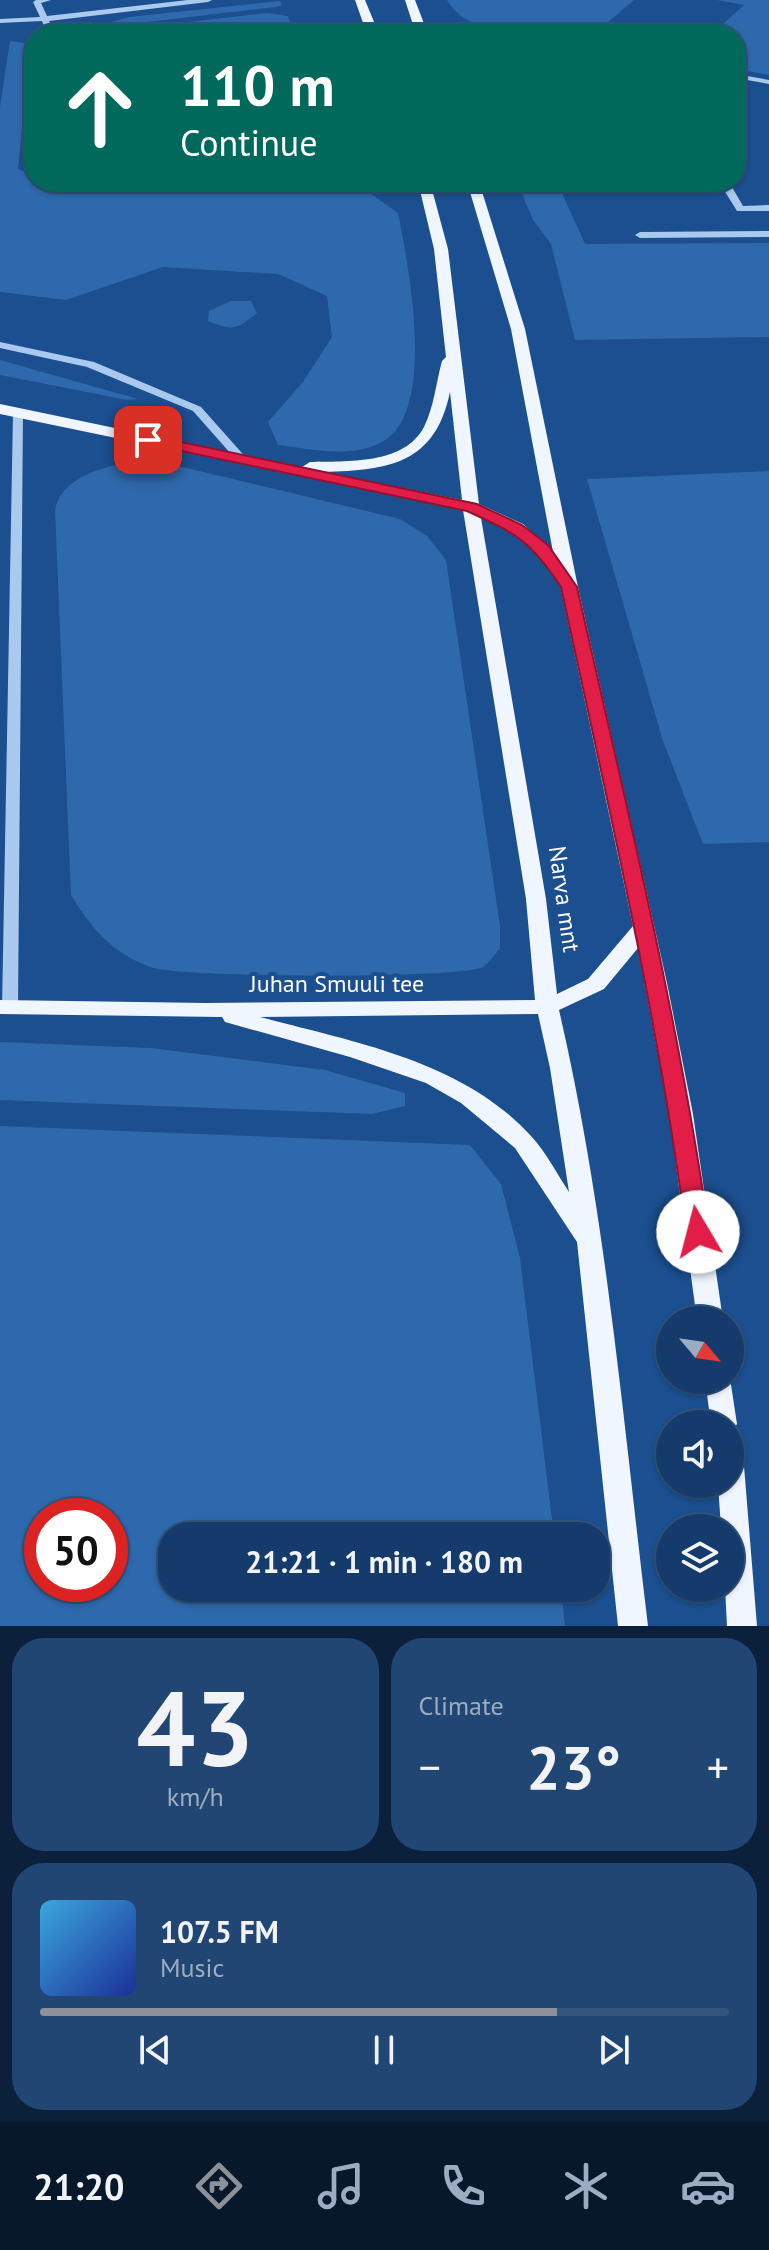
<!DOCTYPE html>
<html lang="en">
<head>
<meta charset="utf-8">
<style>
  :root { --surface:#143b6b; --page:#214673; --text:#f1f3f6; --muted:#9dadc1; --line:#33557e; --accent:#8c9099 }
  body { margin:0; font-family:"PT Sans",sans-serif; background:var(--page); color:var(--text); height:100vh; display:flex; flex-direction:column; font-size:30px; white-space:nowrap }
  * { box-sizing:border-box; margin:0 }
  p { font-size:26px; color:var(--muted) }
  .icon { flex:none; width:44px; height:44px; fill:none; stroke:currentColor; stroke-width:2; stroke-linecap:round; stroke-linejoin:round }
  .map { position:relative; height:1626px; overflow:hidden }
  .panel { display:flex; flex-direction:column; gap:12px; padding:12px; background:#0b203b; flex:1 }
  .panel>* { flex:none }
  .banner { position:absolute; left:24px; top:24px; width:722px; height:168px; border-radius:32px; box-shadow:0 2px 6px #0004,0 0 0 2px var(--line); background:#00695c; color:#fff; overflow:hidden }
  .needle { width:52px; rotate:119deg }
  .buttons { position:absolute; left:656px; top:1306px; display:grid; gap:16px }
  .buttons a { display:grid; place-items:center; width:88px; height:88px; border-radius:50%; background:var(--surface); box-shadow:0 2px 6px #0004,0 0 0 2px var(--line); font-size:40px }
  .speed { position:absolute; left:24px; top:1498px; display:flex; gap:16px; font-size:40px; font-weight:700; text-align:center }
  .speed>* { display:grid; place-content:center; width:104px; height:104px; border-radius:50%; background:var(--surface); box-shadow:0 2px 6px #0004,0 0 0 2px var(--line); line-height:1 }
  .speed .limit { border:12px solid #d22; background:#fff; color:#111 }
  .pin { position:absolute; display:grid; place-items:center; width:68px; height:68px; color:#fff; margin:-34px; border-radius:16px; box-shadow:0 4px 12px #0006 }
  .me { position:absolute; width:88px; margin:-44px; rotate:352deg; stroke-linejoin:round; filter:drop-shadow(0 0 6px #0008) }
  .turn { display:flex; align-items:center; gap:28px; height:168px; padding:0 24px; font-size:36px }
  .turn .icon { width:104px; height:104px; stroke-width:2.5 }
  .turn b { display:block; font-size:56px; line-height:68px }
  .big { font-size:60px; font-weight:600; line-height:1.1 }
  .panel .card { flex:1; display:flex; flex-direction:column; justify-content:center; gap:12px; min-width:0; padding:0 28px; border-radius:32px; background:var(--page) }
  .panel .dial { align-items:center; gap:0 }
  .dial b { font-size:104px; line-height:1 }
  .song { display:flex; align-items:center; gap:24px }
  .cover { width:96px; height:96px; border-radius:12px; background:linear-gradient(135deg,hsl(200 70% 55%),hsl(230 70% 35%)) }
  .played { height:8px; border-radius:4px; background:linear-gradient(90deg,var(--accent) 75%,var(--line) 75%) }
  .keys { display:flex; justify-content:space-around; direction:ltr }
  .heat { display:flex; justify-content:space-between; align-items:center; font-size:44px; direction:ltr }
  .panel .tiles { flex:1; display:grid; gap:12px; grid-template-columns:1fr 1fr }
  .card:last-child { grid-column:span 2 }
  .trip { position:absolute; left:158px; top:1522px; width:452px; height:80px; border-radius:32px; background:var(--surface); box-shadow:0 2px 6px #0004,0 0 0 2px var(--line); font-weight:600; line-height:80px; text-align:center }
  .tabs { display:flex; height:128px; justify-content:space-around; align-items:center; background:#08182b; color:var(--muted) }
  .tabs .icon { width:56px; height:56px }
  .tabs .current { color:var(--accent) }
  .tabs b { font-size:36px; color:var(--text) }
  .map>svg:first-child { display:block }
  .green { fill:#2e69ad; fill-rule:evenodd }
  .lines { fill:none; stroke-linecap:round; stroke-linejoin:round }
  .minor { fill:#a9c9ee; fill-rule:evenodd }
  .major { fill:#f0f6ff; fill-rule:evenodd }
  .route { fill:#e11d48; stroke:#92132f; stroke-width:2 }
  .labels { text-anchor:middle; stroke-width:8; stroke-linejoin:round; paint-order:stroke }
  .street-label { font-size:24px; fill:#fff; stroke:#1b4f8f }
</style>
</head>
<body>
<div class="map">
<svg width="769" height="1626" viewBox="0 0 769 1626">
  <rect width="100%" height="100%" fill="#1b4f8f"/>
  <!-- green -->
  <g class="green">
    <path d="M 447,0 L 634,0 L 594,34 C 552,34 470,42 447,0 Z"/>
    <path d="M 717,0 L 769,0 L 769,75 L 736,69 L 736,34 L 712,34 L 744,5 Z"/>
    <path d="M 280,1 L 282,5 L 276,7 L 88,29 L 129,17 Z"/>
    <path d="M 268,13 L 288,16 L 295,34 L 267,34 L 262,23 L 84,34 Z"/>
    <path d="M 10,41 L 26,43 L 30,47 L 18,169 L 34,175 L 34,182 L 354,182 L 398,213 C 408,264 438,412 382,442 C 351,459 310,449 278,445 L 268,422 L 303,382 L 332,337 L 327,296 L 278,274 L 163,267 L 66,300 L 0,292 L 0,107 Z"/>
    <path d="M 517,182 L 557,182 L 585,244 L 769,243 L 769,337 L 575,340 L 551,244 L 533,220 Z"/>
    <path d="M 231,301 L 251,301 L 257,313 C 236,330 233,331 208,321 L 209,311 Z"/>
    <path d="M 0,360 L 138,399 L 127,400 L 0,375 Z"/>
    <path d="M 149,459 L 400,519 L 427,536 L 446,560 L 500,926 L 500,949 C 495,954 489,963 483,967 C 461,979 177,978 150,967 C 111,952 92,929 71,895 L 55,510 C 64,471 115,465 149,459 Z"/>
    <path d="M 769,471 L 769,842 L 703,844 L 663,741 L 587,479 Z"/>
    <path d="M 0,1042 L 151,1048 L 325,1070 L 405,1093 L 405,1106 L 372,1114 L 0,1100 Z"/>
    <path d="M 0,1126 L 470,1145 L 501,1184 L 520,1258 L 554,1536 L 172,1536 L 172,1588 L 561,1588 L 565,1626 L 0,1626 ZM 42,1516 L 110,1516 L 110,1584 L 42,1584 Z"/>
  </g>
  <g class="lines">
    <!-- minor -->
    <g class="minor">
      <path d="M 36,0 L 51,0 L 41,3 L 47,16 L 188,0 L 212,0 L 208,2 L 49,21 L 55,34 L 47,34 L 42,21 L 0,23 L 0,19 L 40,17 L 33,2 Z"/>
      <path d="M 446,27 L 484,34 L 446,31 L 381,34 L 368,32 L 372,30 Z"/>
      <path d="M 736,74 L 769,80 L 769,84 L 736,78 Z"/>
      <path d="M 719,182 L 729,182 L 743,206 L 769,205 L 769,211 L 737,211 Z"/>
      <path d="M 769,231 L 769,237 L 640,238 L 635,235 L 640,232 Z"/>
      <path d="M 0,342 L 94,362 L 201,407 L 249,461 L 243,464 L 239,463 L 193,411 L 87,367 L 0,348 Z"/>
      <path d="M 18,410 L 23,413 L 18,1008 L 15,1012 L 5,1012 L 2,1008 L 13,413 Z"/>
    </g>
    <!-- major -->
    <g class="major">
      <path d="M 355,0 L 365,0 L 379,34 L 367,34 Z"/>
      <path d="M 405,0 L 415,0 L 428,34 L 416,34 Z"/>
      <path d="M 418,182 L 430,182 L 448,249 L 479,504 L 523,524 L 553,552 L 511,329 L 467,182 L 479,182 L 525,329 L 578,587 L 667,983 L 693,1114 L 723,1320 L 697,1320 L 669,1114 L 638,948 L 604,989 L 559,1010 C 606,1212 623,1421 648,1626 L 618,1626 L 577,1242 L 515,1148 L 461,1103 L 426,1083 L 350,1057 L 225,1022 L 222,1017 L 0,1014 L 0,1000 L 206,1003 L 535,1000 L 526,899 L 463,510 L 0,414 L 0,404 L 302,467 L 310,462 C 347,461 404,465 424,427 C 434,407 436,383 442,361 L 446,357 L 434,249 ZM 450,392 L 462,500 L 324,472 C 389,470 435,464 450,392 ZM 481,518 L 511,532 L 537,553 L 560,585 L 633,926 L 588,979 L 557,994 L 546,899 ZM 538,1014 L 550,1068 L 569,1192 C 557,1174 546,1152 531,1136 C 463,1061 354,1042 260,1017 Z"/>
      <path d="M 730,1378 L 737,1424 L 730,1433 L 730,1424 L 711,1424 L 705,1380 Z"/>
      <path d="M 730,1455 L 740,1458 L 744,1466 L 757,1626 L 727,1626 L 725,1588 L 730,1588 L 730,1528 L 721,1528 L 718,1484 L 730,1484 Z"/>
    </g>
  </g>
  <!-- route -->
  <path class="route" d="M 148,435 L 477,504 L 522,525 L 548,545 L 577,587 C 625,801 678,1014 709,1232 L 706,1238 L 698,1240 L 690,1238 L 686,1232 C 658,1015 607,801 561,587 C 530,540 517,534 467,511 L 143,443 L 143,437 Z"/>
  <g class="labels">
    <!-- street labels -->
    <g class="street-label">
      <text transform="translate(564 899) rotate(82)" y="8">Narva mnt</text>
      <text x="337" y="992">Juhan Smuuli tee</text>
    </g>
  </g>
</svg>
<div class="buttons">
<a><svg class="needle" viewBox="-14 -14 28 28"><path d="M0-13l5 13h-10z" fill="#e53935"/><path d="M0 13l5-13h-10z" fill="#9dadc1"/></svg></a>
<a><svg class="icon" aria-label="sound" viewBox="0 0 24 24"><path d="M4 9h4l5-4v14l-5-4H4zM17 9q2 3 0 6"/></svg></a>
<a><svg class="icon" aria-label="layers" viewBox="0 0 24 24"><path d="M12 4l9 5-9 5-9-5zM3 14l9 5 9-5"/></svg></a>
</div>
<div class="speed"><div class="limit">50</div></div>
<div class="pin" style="left:148px;top:440px;background:#d93025"><svg class="icon" aria-label="arrive" viewBox="0 0 24 24"><path d="M6 21V4h12l-3 4 3 4H6"/></svg></div>
<svg class="me" style="left:698px;top:1232px" viewBox="-20 -20 40 40"><circle r="19" fill="#fff"/><path d="M0-13L10 11 0 6-10 11z" fill="#e11d48"/></svg>
<div class="trip">21:21 · 1 min · 180 m</div>
<div class="banner">
<div class="turn"><svg class="icon" aria-label="ahead" viewBox="0 0 24 24"><path d="M12 20V5M6 11l6-6 6 6"/></svg><div><b>110 m</b>Continue</div></div>
</div>
</div>
<section class="panel">
<div class="tiles">
<div class="card dial"><b>43</b><p>km/h</p></div>
<div class="card"><p>Climate</p>
<div class="heat"><a>−</a><b class="big">23°</b><a>+</a></div>
</div>
<div class="card">
<div class="song"><i class="cover"></i><div><b>107.5 FM</b><p>Music</p></div></div>
<div class="played"></div>
<div class="keys"><svg class="icon" aria-label="previous" viewBox="0 0 24 24"><path d="M18 5L8 12l10 7zM5 5v14"/></svg><svg class="icon" aria-label="pause" viewBox="0 0 24 24"><path d="M8 5v14M16 5v14"/></svg><svg class="icon" aria-label="next" viewBox="0 0 24 24"><path d="M6 5l10 7-10 7zM19 5v14"/></svg></div>
</div>
</div>
</section>
<nav class="tabs">
<b>21:20</b>
<svg class="icon current" aria-label="directions" viewBox="0 0 24 24"><path d="M12 3l9 9-9 9-9-9zM9 14v-3h6M13 9l2 2-2 2"/></svg>
<svg class="icon" aria-label="music" viewBox="0 0 24 24"><path d="M9 18V5l10-2v13"/><circle cx="6" cy="18" r="3"/><circle cx="16" cy="16" r="3"/></svg>
<svg class="icon" aria-label="phone" viewBox="0 0 24 24"><path d="M5 4h4l2 5-3 2q2 4 5 5l2-3 5 2v4C11 20 4 13 5 4z"/></svg>
<svg class="icon" aria-label="climate" viewBox="0 0 24 24"><path d="M12 3v18M4 7l16 10M4 17L20 7"/></svg>
<svg class="icon" aria-label="car" viewBox="0 0 24 24"><path d="M5 17H2v-5l4-1 3-4h7l3 4 3 1v5h-3M9 17h6M6 11h13"/><circle cx="7" cy="17" r="2"/><circle cx="17" cy="17" r="2"/></svg>
</nav>
</body>
</html>
